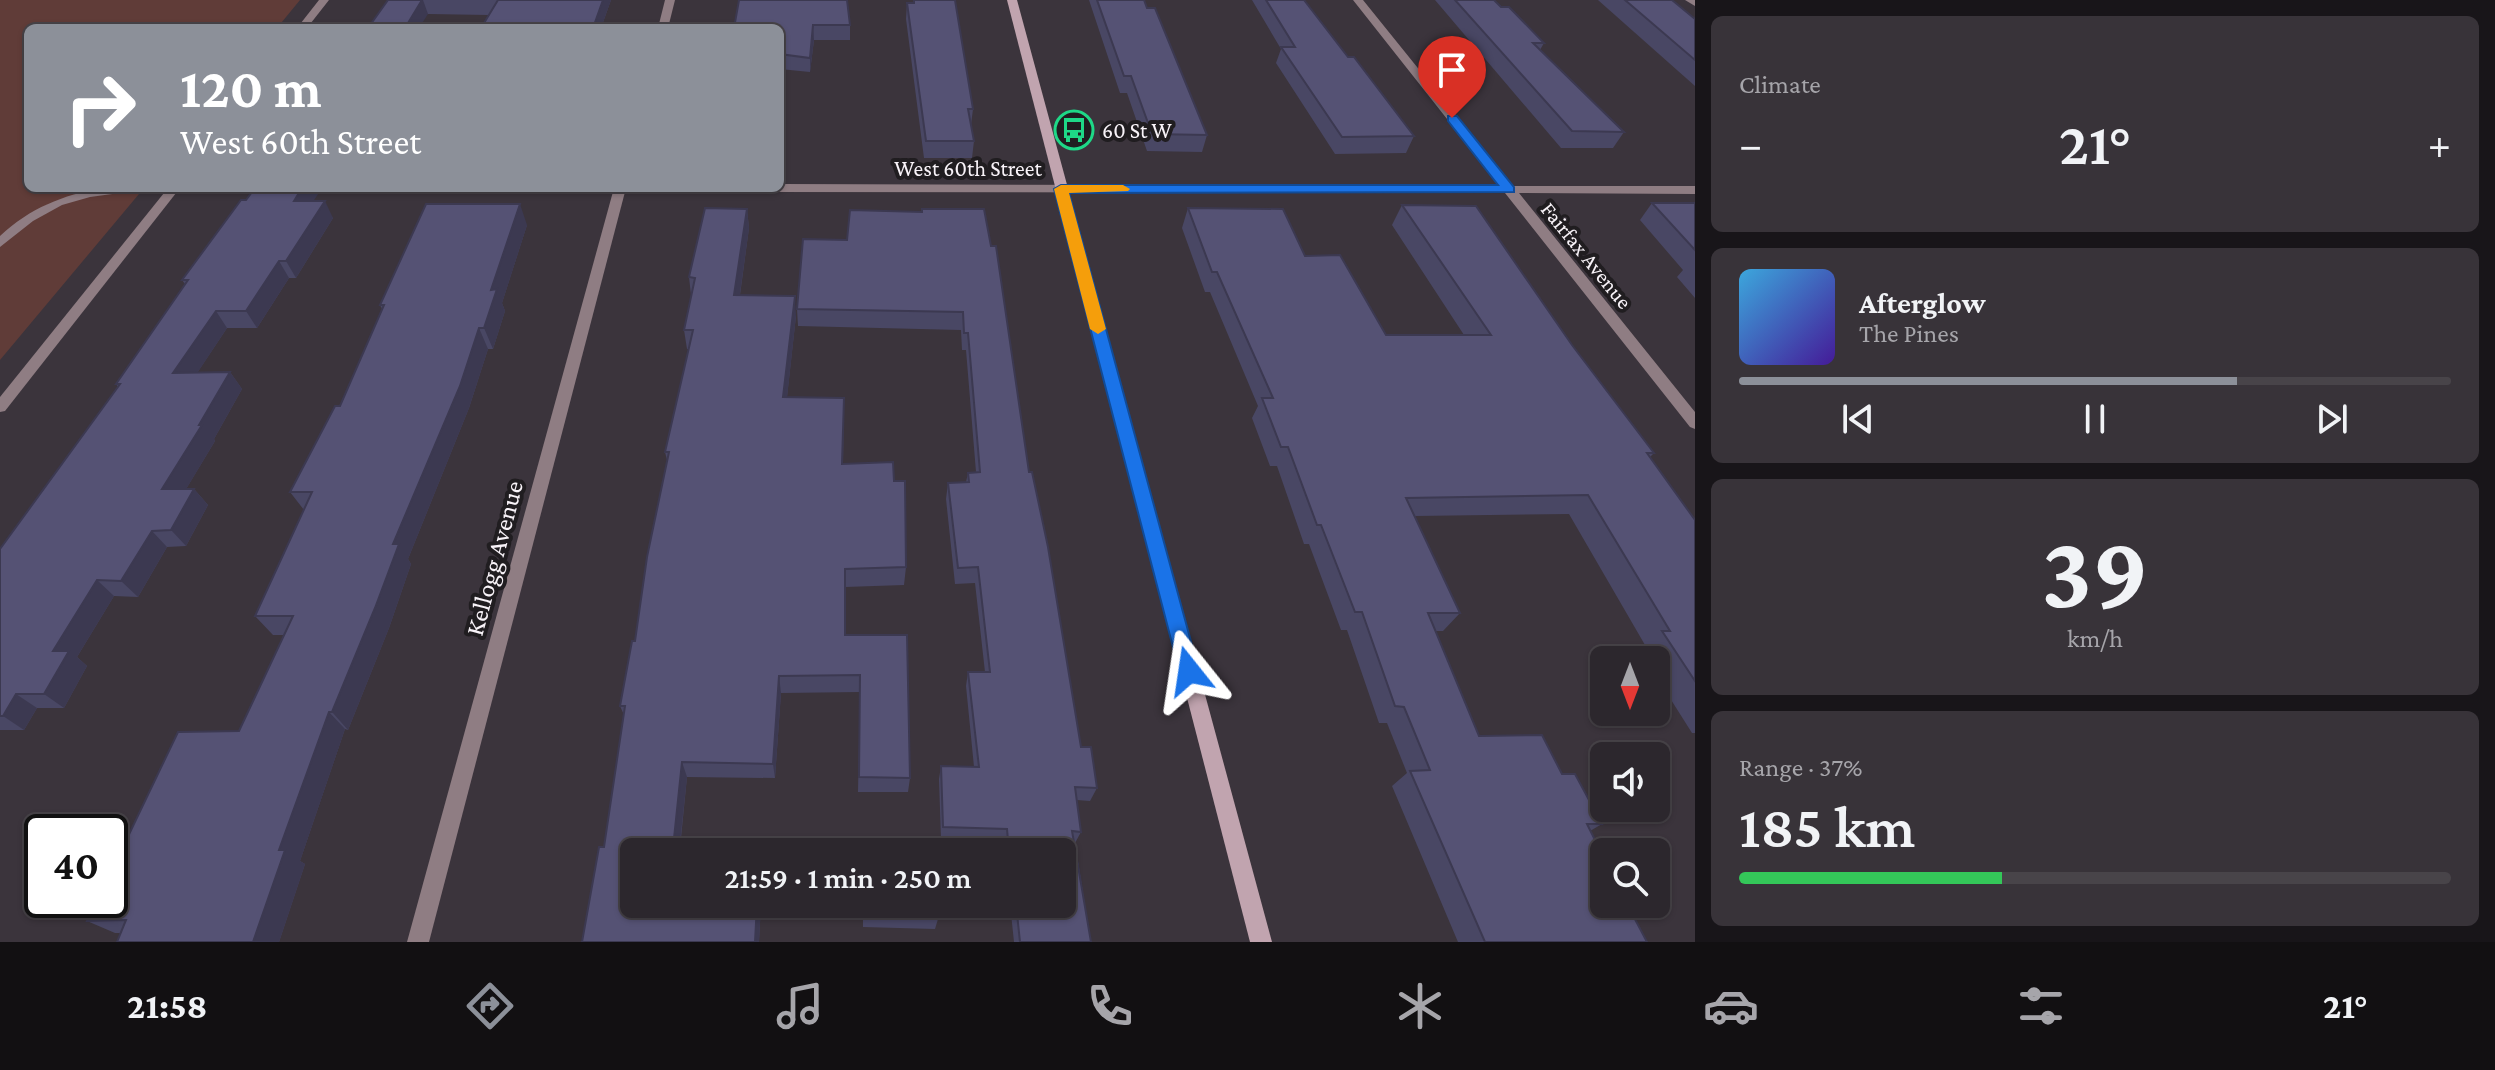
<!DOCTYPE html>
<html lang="en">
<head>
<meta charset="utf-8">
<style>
  :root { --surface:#2c272d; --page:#383339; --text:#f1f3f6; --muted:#a6a5aa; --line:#484449; --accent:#8c9099 }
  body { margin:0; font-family:"Crimson Pro",serif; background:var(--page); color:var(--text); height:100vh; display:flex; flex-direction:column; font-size:30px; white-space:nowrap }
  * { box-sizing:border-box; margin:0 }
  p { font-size:26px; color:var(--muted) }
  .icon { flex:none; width:44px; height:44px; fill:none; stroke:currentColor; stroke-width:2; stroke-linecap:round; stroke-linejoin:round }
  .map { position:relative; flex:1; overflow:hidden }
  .details { display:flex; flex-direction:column; gap:16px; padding:16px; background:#181519; width:800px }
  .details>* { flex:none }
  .top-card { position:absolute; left:24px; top:24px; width:760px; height:168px; border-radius:12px; box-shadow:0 2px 6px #0004,0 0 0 2px var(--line); background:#8c9099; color:#fff; overflow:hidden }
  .needle { width:52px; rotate:180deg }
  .fabs { position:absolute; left:1590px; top:646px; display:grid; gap:16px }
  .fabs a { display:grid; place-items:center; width:80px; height:80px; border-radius:12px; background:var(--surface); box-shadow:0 2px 6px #0004,0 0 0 2px var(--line); font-size:40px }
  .speed { position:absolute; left:24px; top:814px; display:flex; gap:16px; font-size:40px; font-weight:700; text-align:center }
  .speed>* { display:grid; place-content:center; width:104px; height:104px; border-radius:50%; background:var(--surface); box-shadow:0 2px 6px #0004,0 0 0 2px var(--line); line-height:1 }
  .speed .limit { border:4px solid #111; border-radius:12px; background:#fff; color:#111 }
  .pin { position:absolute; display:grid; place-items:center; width:68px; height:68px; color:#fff; margin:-82px -34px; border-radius:50% 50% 50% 0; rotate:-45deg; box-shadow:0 0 8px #0007 }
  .pin .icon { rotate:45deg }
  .me { position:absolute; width:88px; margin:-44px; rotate:345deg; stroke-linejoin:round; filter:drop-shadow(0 0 6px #0008) }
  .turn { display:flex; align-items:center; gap:28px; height:168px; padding:0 24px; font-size:36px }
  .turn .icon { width:104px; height:104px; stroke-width:2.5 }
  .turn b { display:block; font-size:56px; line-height:68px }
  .big { font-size:60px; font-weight:600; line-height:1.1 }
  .details .card { flex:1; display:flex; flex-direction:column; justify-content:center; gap:12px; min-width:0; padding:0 28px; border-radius:12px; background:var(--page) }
  .details .dial { align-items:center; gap:0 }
  .dial b { font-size:104px; line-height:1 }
  .song { display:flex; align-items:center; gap:24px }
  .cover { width:96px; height:96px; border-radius:12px; background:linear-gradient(135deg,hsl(200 70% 55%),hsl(260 70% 35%)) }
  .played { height:8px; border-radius:4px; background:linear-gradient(90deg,var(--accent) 70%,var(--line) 70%) }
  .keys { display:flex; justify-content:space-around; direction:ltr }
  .heat { display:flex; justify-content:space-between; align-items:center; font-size:44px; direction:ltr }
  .charge { height:12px; border-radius:6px; background:linear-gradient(90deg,#34c759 37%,var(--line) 0) }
  .trip { position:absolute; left:620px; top:838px; width:456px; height:80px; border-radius:12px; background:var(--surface); box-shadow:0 2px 6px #0004,0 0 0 2px var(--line); font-weight:600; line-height:80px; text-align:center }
  .tabs { display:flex; height:128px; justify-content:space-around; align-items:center; background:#121012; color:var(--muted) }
  .tabs .icon { width:56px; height:56px }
  .tabs .selected { color:var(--accent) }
  .tabs b { font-size:36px; color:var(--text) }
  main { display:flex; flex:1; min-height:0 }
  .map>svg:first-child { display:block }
  .green { fill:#603c38 }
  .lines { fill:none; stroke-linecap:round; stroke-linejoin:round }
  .lane { fill:#8f7d83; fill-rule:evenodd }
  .street { fill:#8f7d83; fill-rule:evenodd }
  .secondary { fill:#c1a4af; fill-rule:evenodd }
  .wall { fill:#494764 }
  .shaded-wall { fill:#3c3951 }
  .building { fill:#555274; stroke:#3c3951; stroke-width:2 }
  .route { fill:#1a73e8; stroke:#114b97; stroke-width:2 }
  .slow { fill:#f59e0b }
  .labels { text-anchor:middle; stroke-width:8; stroke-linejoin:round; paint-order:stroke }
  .far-poi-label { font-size:22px; fill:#f8f3f8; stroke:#201d20; text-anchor:start }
  .far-street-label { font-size:22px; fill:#f8f3f8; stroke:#201d20 }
  .street-label { font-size:26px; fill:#f8f3f8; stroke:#201d20 }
</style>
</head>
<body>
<main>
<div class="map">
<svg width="1695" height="942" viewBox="0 0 1695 942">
  <rect width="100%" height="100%" fill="#3b343c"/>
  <!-- green -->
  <path class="green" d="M 0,0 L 300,0 L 277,28 L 28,28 L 28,188 L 144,188 L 0,360 Z"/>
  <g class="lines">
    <!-- lane -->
    <path class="lane" d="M 102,188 L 133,188 L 127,192 L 90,197 L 62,205 L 33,221 L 0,247 L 0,236 C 30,208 63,195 102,188 Z"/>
    <!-- street -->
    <g class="street">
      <path d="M 319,0 L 329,0 L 307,28 L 297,28 Z"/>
      <path d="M 665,0 L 675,0 L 668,28 L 658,28 Z"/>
      <path d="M 1353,0 L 1363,0 L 1513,186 L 1695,186 L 1695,194 L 1519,193 L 1695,412 L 1695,429 L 1690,427 L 1505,193 L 768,192 L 762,188 L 780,188 L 780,184 L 1500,186 Z"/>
      <path d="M 1685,0 L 1695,0 L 1695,6 Z"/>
      <path d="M 168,188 L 180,188 L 5,411 L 0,412 L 0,397 Z"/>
      <path d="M 614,188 L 626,188 L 429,942 L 407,942 Z"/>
    </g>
    <!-- secondary -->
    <path class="secondary" d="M 1007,0 L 1017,0 L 1272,942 L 1250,942 Z"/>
  </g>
  <!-- wall -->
  <g class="wall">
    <path d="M 388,0 L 611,0 L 601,28 L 489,15 L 428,14 Z"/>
    <path d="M 739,0 L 850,25 L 850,40 L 814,40 L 810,72 L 780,69 L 780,28 Z"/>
    <path d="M 913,0 L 955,0 L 973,109 L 971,125 L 974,141 L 972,158 L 924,158 L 906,19 L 907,3 L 913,3 Z"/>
    <path d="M 1089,0 L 1144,0 L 1207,135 L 1202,152 L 1147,151 L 1127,93 L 1120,93 Z"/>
    <path d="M 1252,0 L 1304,0 L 1348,57 L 1414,136 L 1406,153 L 1335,154 L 1276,63 L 1281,49 Z"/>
    <path d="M 1435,0 L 1494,0 L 1544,43 L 1540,50 L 1624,132 L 1613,148 L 1561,148 Z"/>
    <path d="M 1598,0 L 1672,0 L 1695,19 L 1695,86 Z"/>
    <path d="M 314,201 L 333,218 L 296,278 L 289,278 L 257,328 L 227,328 L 197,373 L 230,372 L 242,389 L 214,439 L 215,441 L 186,489 L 194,489 L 208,505 L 186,546 L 167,547 L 138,597 L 114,596 L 77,657 L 87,666 L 64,708 L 37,708 L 24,730 L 0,730 L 0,549 L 118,387 L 116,384 L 185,284 L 182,280 Z"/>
    <path d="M 1652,203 L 1695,203 L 1695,298 L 1677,277 L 1683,270 L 1640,220 Z"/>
    <path d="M 1402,205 L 1572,345 L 1654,453 L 1650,457 L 1695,520 L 1695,733 L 1692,733 L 1656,676 L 1656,660 L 1646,660 L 1639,649 L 1645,645 L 1569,514 L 1415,516 L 1460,613 L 1443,631 L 1435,631 L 1479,736 L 1562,774 L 1602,824 L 1590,831 L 1647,942 L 1458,942 L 1392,786 L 1407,773 L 1387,723 L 1379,723 L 1347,630 L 1341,630 L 1309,544 L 1304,544 L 1277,466 L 1270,466 L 1252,418 L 1258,406 L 1210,292 L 1205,292 L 1182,228 L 1188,208 L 1305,256 L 1386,335 L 1464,335 L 1392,225 Z"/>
    <path d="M 747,209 L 749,228 L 740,295 L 796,316 L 787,397 L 844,398 L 843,464 L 894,481 L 906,567 L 904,585 L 845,587 L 845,635 L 910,778 L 908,792 L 858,792 L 860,692 L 781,693 L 775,778 L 687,777 L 680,848 L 743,848 L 744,852 L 634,852 L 634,904 L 761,904 L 759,942 L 582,942 L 604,847 L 624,715 L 620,706 L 635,641 L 667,460 L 665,452 L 689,349 L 687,349 L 684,330 L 691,295 L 689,277 Z"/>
    <path d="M 922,212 L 1029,472 L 1081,747 L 1097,788 L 1090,801 L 1077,800 L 1081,832 L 1075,843 L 1091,942 L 1014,942 L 1010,904 L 1062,904 L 1062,852 L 1004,852 L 1002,841 L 941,839 L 939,779 L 941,766 L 974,767 L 966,686 L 968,672 L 985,672 L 975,583 L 955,584 L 946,499 L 948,483 L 966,482 L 968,473 L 976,472 L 966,350 L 962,350 L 961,330 L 798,326 L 797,309 L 847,240 Z"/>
    <path d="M 527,225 L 502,303 L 505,311 L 493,349 L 488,349 L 469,408 L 408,559 L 411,564 L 389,628 L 348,730 L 345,729 L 300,861 L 305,864 L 279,942 L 117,942 L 120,933 L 115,933 L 87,921 L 239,731 L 284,635 L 273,635 L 255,616 L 304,510 L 290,492 L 340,406 L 382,309 L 380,305 Z"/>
    <path d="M 863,904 L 938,919 L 935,929 L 863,927 Z"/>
  </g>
  <!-- shaded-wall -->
  <g class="shaded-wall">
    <path d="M 422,0 L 423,0 L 428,14 L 419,28 L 405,28 Z"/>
    <path d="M 603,0 L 611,0 L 601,28 L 593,28 Z"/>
    <path d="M 813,25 L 814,40 L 810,72 L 810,58 Z"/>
    <path d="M 302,188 L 322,188 L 303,217 L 294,201 Z"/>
    <path d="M 325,201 L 333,218 L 296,278 L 286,261 Z"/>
    <path d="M 520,204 L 527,225 L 502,303 L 505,311 L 493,349 L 484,328 L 491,290 Z"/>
    <path d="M 747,209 L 749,228 L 737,315 L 734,295 Z"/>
    <path d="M 279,261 L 289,278 L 257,328 L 246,311 Z"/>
    <path d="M 795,296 L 796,316 L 785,416 L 783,397 Z"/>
    <path d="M 216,311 L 227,328 L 186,390 L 173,373 Z"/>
    <path d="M 479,328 L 488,349 L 469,408 L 408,559 L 411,564 L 389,628 L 348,730 L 332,712 L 393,544 Z"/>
    <path d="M 230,372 L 242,389 L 214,439 L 215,441 L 176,506 L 162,489 Z"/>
    <path d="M 194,489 L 208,505 L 186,546 L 171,530 Z"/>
    <path d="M 152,531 L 167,547 L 138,597 L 121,581 Z"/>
    <path d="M 97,580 L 114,596 L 77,657 L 87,666 L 64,708 L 44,694 L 53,651 Z"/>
    <path d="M 779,676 L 781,693 L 775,778 L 773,764 Z"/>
    <path d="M 16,694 L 37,708 L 24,730 L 3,716 Z"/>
    <path d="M 329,712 L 345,729 L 300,861 L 305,864 L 279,942 L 253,942 L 279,850 Z"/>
    <path d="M 682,762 L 687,777 L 679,852 L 673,848 Z"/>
    <path d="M 757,904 L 761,904 L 759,942 L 755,942 Z"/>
  </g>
  <!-- building -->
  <g class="building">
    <path d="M 388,0 L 422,0 L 405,28 L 368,28 Z"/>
    <path d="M 498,0 L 603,0 L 593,28 L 481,28 Z"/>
    <path d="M 739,0 L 847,0 L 850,25 L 813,25 L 810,58 L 780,54 L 780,28 L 734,28 Z"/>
    <path d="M 914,0 L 955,0 L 973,109 L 968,109 L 974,141 L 926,141 L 907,3 L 914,3 Z"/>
    <path d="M 1097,0 L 1144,0 L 1147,8 L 1155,8 L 1207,135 L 1152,134 L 1131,76 L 1124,76 Z"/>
    <path d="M 1266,0 L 1304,0 L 1348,57 L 1354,57 L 1414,136 L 1342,137 L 1281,47 L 1295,47 Z"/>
    <path d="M 1455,0 L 1494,0 L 1501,7 L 1509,7 L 1544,43 L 1533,43 L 1624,132 L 1572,131 Z"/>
    <path d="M 1625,0 L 1672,0 L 1695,19 L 1695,60 Z"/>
    <path d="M 255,188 L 302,188 L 294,201 L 325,201 L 286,261 L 279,261 L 246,311 L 216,311 L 173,373 L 230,372 L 199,425 L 202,425 L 162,489 L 194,489 L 171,530 L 152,531 L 121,581 L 97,580 L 53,651 L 69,651 L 44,694 L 16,694 L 3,716 L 0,716 L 0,549 L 120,384 L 116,384 L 188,280 L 182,280 L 241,200 L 246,200 Z"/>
    <path d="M 1652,203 L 1695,203 L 1695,250 Z"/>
    <path d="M 426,204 L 520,204 L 491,290 L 497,289 L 484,328 L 479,328 L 460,386 L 393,544 L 399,544 L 375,608 L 332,712 L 329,712 L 279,850 L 285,850 L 253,942 L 117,942 L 126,920 L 87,921 L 97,900 L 110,900 L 110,874 L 178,732 L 239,731 L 293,616 L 255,616 L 312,492 L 290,492 L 335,406 L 340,406 L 384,305 L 380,305 Z"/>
    <path d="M 1402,205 L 1476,206 L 1572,345 L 1654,453 L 1647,453 L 1695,520 L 1695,681 L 1662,631 L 1670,631 L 1588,495 L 1406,498 L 1460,613 L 1428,613 L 1479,736 L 1542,735 L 1562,774 L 1575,774 L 1602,824 L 1587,824 L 1604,858 L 1604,904 L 1627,904 L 1647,942 L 1485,942 L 1410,771 L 1430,770 L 1404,707 L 1395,706 L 1362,612 L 1355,612 L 1321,525 L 1317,525 L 1288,447 L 1281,447 L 1262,398 L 1273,398 L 1217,272 L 1212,272 L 1188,208 L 1283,209 L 1305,256 L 1340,255 L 1386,335 L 1491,335 Z"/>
    <path d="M 705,208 L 747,209 L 734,295 L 795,296 L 783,397 L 844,398 L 842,464 L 893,462 L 894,481 L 905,481 L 906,567 L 845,569 L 845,635 L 907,635 L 910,778 L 859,777 L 860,675 L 779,676 L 773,764 L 682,762 L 673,848 L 743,848 L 743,852 L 634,852 L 634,904 L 757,904 L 755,942 L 582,942 L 599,847 L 604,847 L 625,706 L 620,706 L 632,641 L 635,641 L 647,557 L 669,452 L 665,452 L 693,330 L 684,330 L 695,278 L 689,277 Z"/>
    <path d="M 922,209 L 984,209 L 991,246 L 996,246 L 1029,472 L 1032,472 L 1048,547 L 1081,747 L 1091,747 L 1097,788 L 1075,787 L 1081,832 L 1072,831 L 1091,942 L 1020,942 L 1016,904 L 1062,904 L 1062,852 L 1009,852 L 1007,829 L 943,827 L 941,766 L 979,767 L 968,672 L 990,672 L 978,567 L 958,568 L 948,483 L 969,482 L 968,473 L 980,472 L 968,333 L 964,333 L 963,312 L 797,309 L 803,239 L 847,240 L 850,210 L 922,212 Z"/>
    <path d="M 864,845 L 935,847 L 935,852 L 864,852 Z"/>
    <path d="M 864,904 L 937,904 L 938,919 L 864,917 Z"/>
  </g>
  <!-- route -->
  <path class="route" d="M 1448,116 L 1457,116 L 1514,187 L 1514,192 L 1069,193 L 1199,671 L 1196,678 L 1189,680 L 1181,678 L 1054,189 L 1061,185 L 1498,185 L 1448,121 Z"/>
  <!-- slow -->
  <path class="slow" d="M 1123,185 L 1130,189 L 1128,191 L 1069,193 L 1106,329 L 1098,334 L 1090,329 L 1054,189 L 1061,185 Z"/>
  <!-- icons -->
  <defs>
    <g id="bus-ring" transform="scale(2)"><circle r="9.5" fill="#201d20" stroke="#1ed887" stroke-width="1.5"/><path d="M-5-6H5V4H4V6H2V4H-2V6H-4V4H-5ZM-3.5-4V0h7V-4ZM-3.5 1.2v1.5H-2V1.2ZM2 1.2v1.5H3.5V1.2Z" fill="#1ed887"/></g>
  </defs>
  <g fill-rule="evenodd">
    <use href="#bus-ring" x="1074" y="130"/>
  </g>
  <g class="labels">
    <!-- far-poi labels -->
    <g class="far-poi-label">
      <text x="1102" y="138">60 St W</text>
    </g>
    <!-- far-street labels -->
    <g class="far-street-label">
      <text x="968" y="176">West 60th Street</text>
      <text transform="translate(1587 255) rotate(51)" y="8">Fairfax Avenue</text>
    </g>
    <!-- street labels -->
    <g class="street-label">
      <text transform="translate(494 558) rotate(-75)" y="9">Kellogg Avenue</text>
    </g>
  </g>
</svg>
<div class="fabs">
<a><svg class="needle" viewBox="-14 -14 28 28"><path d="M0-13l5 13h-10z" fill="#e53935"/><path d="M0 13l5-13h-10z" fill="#a6a5aa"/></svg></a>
<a><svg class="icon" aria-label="sound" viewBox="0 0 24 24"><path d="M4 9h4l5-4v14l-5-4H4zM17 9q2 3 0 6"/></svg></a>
<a><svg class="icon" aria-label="search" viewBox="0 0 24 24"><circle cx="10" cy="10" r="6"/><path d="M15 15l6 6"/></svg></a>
</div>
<div class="speed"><div class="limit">40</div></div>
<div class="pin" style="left:1452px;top:118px;background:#d93025"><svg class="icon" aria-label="arrive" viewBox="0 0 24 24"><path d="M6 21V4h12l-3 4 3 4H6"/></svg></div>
<svg class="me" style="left:1189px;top:671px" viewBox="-20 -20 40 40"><path d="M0-17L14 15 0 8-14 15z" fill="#1a73e8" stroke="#fff" stroke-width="4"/></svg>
<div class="trip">21:59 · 1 min · 250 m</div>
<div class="top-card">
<div class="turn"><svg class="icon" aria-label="right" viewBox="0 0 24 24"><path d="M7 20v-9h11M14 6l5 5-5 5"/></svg><div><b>120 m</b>West 60th Street</div></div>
</div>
</div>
<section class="details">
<div class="card"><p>Climate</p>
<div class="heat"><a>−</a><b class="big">21°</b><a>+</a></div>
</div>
<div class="card">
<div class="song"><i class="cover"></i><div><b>Afterglow</b><p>The Pines</p></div></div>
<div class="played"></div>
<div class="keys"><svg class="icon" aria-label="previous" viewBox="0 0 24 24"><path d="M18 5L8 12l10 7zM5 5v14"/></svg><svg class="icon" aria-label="pause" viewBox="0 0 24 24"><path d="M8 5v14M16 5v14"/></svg><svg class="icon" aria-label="next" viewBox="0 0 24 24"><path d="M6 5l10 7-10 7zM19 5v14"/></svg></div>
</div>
<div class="card dial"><b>39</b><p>km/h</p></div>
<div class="card"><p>Range · 37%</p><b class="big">185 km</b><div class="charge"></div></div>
</section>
</main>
<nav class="tabs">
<b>21:58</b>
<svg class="icon selected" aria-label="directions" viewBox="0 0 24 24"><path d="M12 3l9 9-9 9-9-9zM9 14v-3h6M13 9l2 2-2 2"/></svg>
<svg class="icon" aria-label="music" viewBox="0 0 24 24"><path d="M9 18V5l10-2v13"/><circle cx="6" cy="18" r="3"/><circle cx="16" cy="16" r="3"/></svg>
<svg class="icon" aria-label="phone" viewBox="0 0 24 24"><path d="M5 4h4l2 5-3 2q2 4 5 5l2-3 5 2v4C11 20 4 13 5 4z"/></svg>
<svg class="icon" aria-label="climate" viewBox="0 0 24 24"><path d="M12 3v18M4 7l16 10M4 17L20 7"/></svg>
<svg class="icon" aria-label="car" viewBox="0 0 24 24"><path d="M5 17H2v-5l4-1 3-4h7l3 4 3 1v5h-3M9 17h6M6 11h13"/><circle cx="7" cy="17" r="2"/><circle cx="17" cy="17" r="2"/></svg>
<svg class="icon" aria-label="filters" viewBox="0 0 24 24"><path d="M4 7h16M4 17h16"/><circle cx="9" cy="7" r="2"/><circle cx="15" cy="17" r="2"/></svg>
<b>21°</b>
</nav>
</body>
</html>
